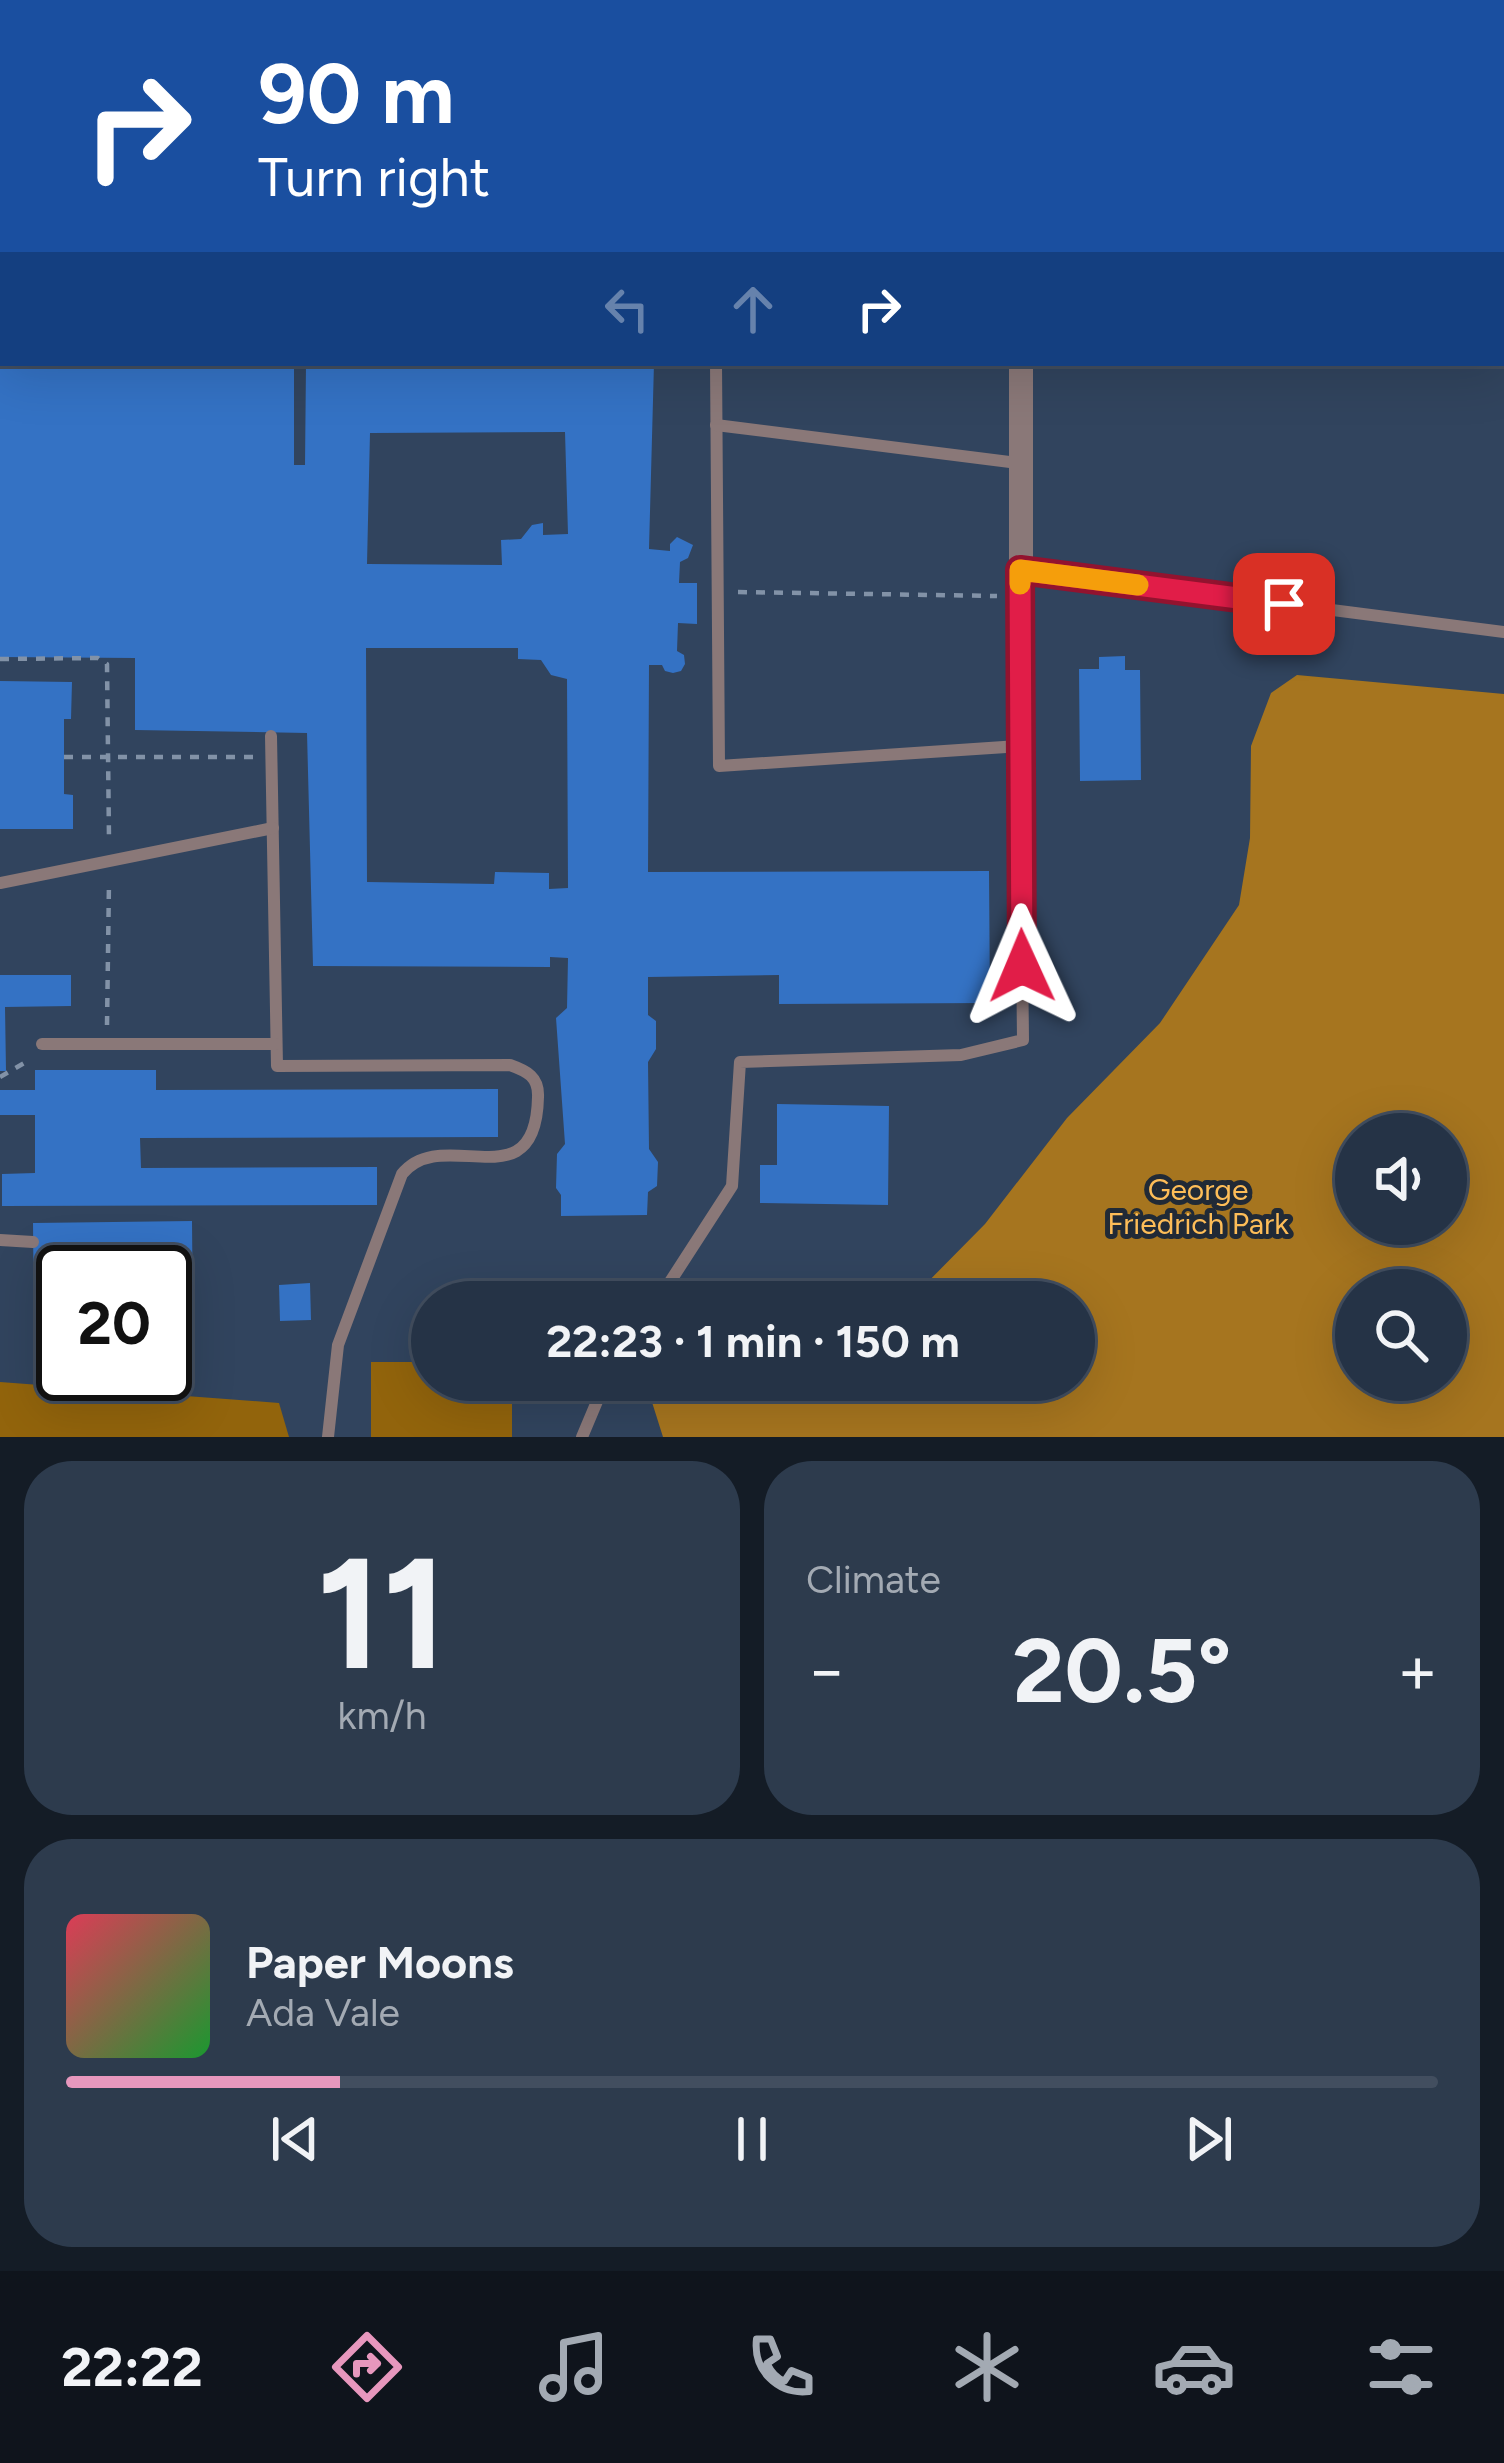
<!DOCTYPE html>
<html lang="en">
<head>
<meta charset="utf-8">
<style>
  :root { --surface:#253346; --page:#2d3b4d; --text:#f1f3f6; --muted:#a3aab3; --line:#424e5f; --accent:#e797bd }
  body { margin:0; font-family:Figtree,sans-serif; background:var(--page); color:var(--text); height:100vh; display:flex; flex-direction:column; font-size:45px; white-space:nowrap }
  * { box-sizing:border-box; margin:0 }
  p { font-size:39px; color:var(--muted) }
  .icon { flex:none; width:66px; height:66px; fill:none; stroke:currentColor; stroke-width:2; stroke-linecap:round; stroke-linejoin:round }
  .map { position:relative; height:1437px; overflow:hidden }
  .sheet { display:flex; flex-direction:column; gap:24px; padding:24px; background:#141c26; flex:1 }
  .sheet>* { flex:none }
  .top-card { position:absolute; left:0px; top:0px; width:1506px; height:366px; box-shadow:0 12px 48px #0002,0 0 0 3px var(--line); background:#1a4fa0; color:#fff; overflow:hidden }
  .controls { position:absolute; left:1335px; top:1113px; display:grid; gap:24px }
  .controls a { display:grid; place-items:center; width:132px; height:132px; border-radius:50%; background:var(--surface); box-shadow:0 12px 48px #0002,0 0 0 3px var(--line); font-size:60px }
  .speed { position:absolute; left:36px; top:1245px; display:flex; gap:24px; font-size:60px; font-weight:700; text-align:center }
  .speed>* { display:grid; place-content:center; width:156px; height:156px; border-radius:50%; background:var(--surface); box-shadow:0 12px 48px #0002,0 0 0 3px var(--line); line-height:1 }
  .speed .limit { border:6px solid #111; border-radius:18px; background:#fff; color:#111 }
  .pin { position:absolute; display:grid; place-items:center; width:102px; height:102px; color:#fff; margin:-51px; border-radius:24px; box-shadow:0 6px 18px #0006 }
  .me { position:absolute; width:132px; margin:-66px; rotate:359deg; stroke-linejoin:round; filter:drop-shadow(0 0 9px #0008) }
  .turn { display:flex; align-items:center; gap:42px; height:252px; padding:0 60px; font-size:54px }
  .turn .icon { width:156px; height:156px; stroke-width:2.5 }
  .turn b { display:block; font-size:84px; line-height:102px }
  .lanes { display:flex; align-items:center; height:114px; padding:0 60px; background:#0003; justify-content:center; gap:60px; direction:ltr }
  .lanes .off { opacity:.35 }
  .big { font-size:90px; font-weight:700; line-height:1.1 }
  .sheet .tile { flex:1; display:flex; flex-direction:column; justify-content:center; gap:18px; min-width:0; padding:0 42px; border-radius:48px; background:var(--page) }
  .sheet .dial { align-items:center; gap:0 }
  .dial b { font-size:156px; line-height:1 }
  .song { display:flex; align-items:center; gap:36px }
  .cover { width:144px; height:144px; border-radius:18px; background:linear-gradient(135deg,hsl(350 70% 55%),hsl(130 70% 35%)) }
  .played { height:12px; border-radius:6px; background:linear-gradient(90deg,var(--accent) 20%,var(--line) 20%) }
  .keys { display:flex; justify-content:space-around; direction:ltr }
  .heat { display:flex; justify-content:space-between; align-items:center; font-size:66px; direction:ltr }
  .sheet .tiles { flex:1; display:grid; gap:24px; grid-template-columns:1fr 1fr }
  .tile:last-child { grid-column:span 2 }
  .trip { position:absolute; left:411px; top:1281px; width:684px; height:120px; border-radius:60px; background:var(--surface); box-shadow:0 12px 48px #0002,0 0 0 3px var(--line); font-weight:700; line-height:120px; text-align:center }
  .dock { display:flex; height:192px; justify-content:space-around; align-items:center; background:#0f141c; color:var(--muted) }
  .dock .icon { width:84px; height:84px }
  .dock .current { color:var(--accent) }
  .dock b { font-size:54px; color:var(--text) }
  .map>svg:first-child { display:block }
  .green { fill:#92640c }
  .forest { fill:#a6751f; fill-rule:evenodd }
  .building { fill:#3472c4; fill-rule:evenodd }
  .lines { fill:none; stroke-linecap:round; stroke-linejoin:round }
  .path { stroke:#8292a7; stroke-width:4.5; stroke-dasharray:9 9; stroke-linecap:butt }
  .lane { stroke:#8a7878; stroke-width:12 }
  .street { stroke:#8a7878; stroke-width:24 }
  .secondary { stroke:#b29596; stroke-width:24 }
  .route-casing { stroke:#92132f; stroke-width:30 }
  .route { stroke:#e11d48; stroke-width:21 }
  .slow { stroke:#f59e0b; stroke-width:21 }
  .labels { text-anchor:middle; stroke-width:10; stroke-linejoin:round; paint-order:stroke }
  .park-label { font-size:30px; fill:#fdbd58; stroke:#212a36 }
</style>
</head>
<body>
<div class="map">
<svg width="1504" height="1437" viewBox="0 0 1504 1437">
  <rect width="100%" height="100%" fill="#31445e"/>
  <!-- green -->
  <g class="green">
    <path d="M 371,1362 L 432,1362 L 432,1380 L 512,1380 L 512,1437 L 371,1437 Z"/>
    <path d="M 0,1382 L 279,1403 L 289,1437 L 0,1437 Z"/>
  </g>
  <!-- forest -->
  <path class="forest" d="M 1297,675 L 1504,694 L 1504,1437 L 663,1437 L 645,1380 L 1074,1380 L 1074,1302 L 908,1302 L 985,1224 L 1067,1118 L 1160,1023 L 1239,905 L 1250,838 L 1251,746 L 1271,693 ZM 1356,1134 L 1446,1134 L 1446,1224 L 1356,1224 ZM 1356,1290 L 1446,1290 L 1446,1380 L 1356,1380 Z"/>
  <!-- building -->
  <g class="building">
    <path d="M 0,363 L 294,363 L 294,465 L 305,465 L 306,363 L 654,363 L 649,549 L 670,551 L 670,544 L 677,537 L 693,545 L 688,558 L 680,562 L 679,583 L 697,583 L 697,624 L 678,623 L 677,651 L 684,655 L 685,664 L 681,671 L 673,673 L 665,671 L 662,665 L 649,665 L 648,872 L 989,871 L 990,1003 L 779,1004 L 779,975 L 648,977 L 648,1015 L 656,1021 L 656,1049 L 648,1062 L 649,1149 L 658,1162 L 657,1186 L 648,1192 L 647,1215 L 561,1216 L 561,1195 L 556,1188 L 557,1154 L 565,1144 L 556,1018 L 567,1008 L 568,958 L 550,957 L 550,967 L 313,966 L 307,733 L 135,730 L 135,658 L 0,657 ZM 565,432 L 568,534 L 543,535 L 543,523 L 532,525 L 521,539 L 501,540 L 502,565 L 367,564 L 370,433 ZM 366,648 L 518,648 L 518,659 L 541,660 L 551,675 L 567,679 L 568,888 L 549,889 L 549,873 L 495,872 L 494,884 L 367,882 Z"/>
    <path d="M 1125,656 L 1125,670 L 1140,670 L 1141,780 L 1080,781 L 1079,669 L 1099,669 L 1099,657 Z"/>
    <path d="M 0,681 L 72,682 L 71,719 L 64,719 L 64,794 L 73,795 L 73,829 L 0,829 Z"/>
    <path d="M 0,975 L 71,975 L 71,1006 L 5,1007 L 6,1071 L 0,1071 Z"/>
    <path d="M 35,1070 L 156,1070 L 156,1090 L 498,1089 L 498,1137 L 140,1138 L 141,1168 L 377,1167 L 377,1205 L 2,1206 L 2,1174 L 35,1173 L 35,1115 L 0,1115 L 0,1090 L 35,1090 Z"/>
    <path d="M 777,1104 L 889,1106 L 888,1205 L 760,1203 L 760,1165 L 777,1165 Z"/>
    <path d="M 192,1221 L 193,1327 L 165,1328 L 165,1272 L 63,1272 L 63,1329 L 34,1329 L 33,1223 Z"/>
    <path d="M 310,1283 L 311,1320 L 280,1321 L 279,1285 Z"/>
  </g>
  <g class="lines">
    <!-- path -->
    <g class="path">
      <path d="M 738,592 L 997,596"/>
      <path d="M 0,659 L 98,658 L 107,664 L 109,839"/>
      <path d="M 64,757 L 254,757"/>
      <path d="M 107,1025 L 109,881"/>
      <path d="M 0,1077 L 31,1059"/>
    </g>
    <!-- lane -->
    <g class="lane">
      <path d="M 0,168 L 3,167"/>
      <path d="M 0,319 L 3,319"/>
      <path d="M 716,363 L 719,766 L 1020,746"/>
      <path d="M 716,425 L 1018,463"/>
      <path d="M 1020,570 L 1504,632"/>
      <path d="M 271,736 L 277,1066 L 510,1065 C 527,1071 539,1077 538,1097 C 536,1205 443,1123 402,1174 L 338,1345 L 328,1437"/>
      <path d="M 0,883 L 273,828"/>
      <path d="M 42,1044 L 276,1044"/>
      <path d="M 0,1240 L 33,1242"/>
      <path d="M 657,1302 L 732,1186 L 740,1062 L 961,1055 L 1023,1040 L 1021,861"/>
      <path d="M 582,1437 L 606,1380"/>
    </g>
    <!-- street -->
    <g class="street">
      <path d="M 1017,0 L 1017,3"/>
      <path d="M 1021,861 L 1021,363"/>
    </g>
    <!-- secondary -->
    <g class="secondary">
      <path d="M 115,3 L 127,0"/>
      <path d="M 0,32 L 3,31"/>
    </g>
  </g>
  <g class="lines">
    <!-- route casing -->
    <g class="route-casing">
      <path id="route" d="M 1022,966 L 1020,570 L 1284,604"/>
    </g>
    <!-- route -->
    <use href="#route" class="route"/>
    <!-- slow -->
    <path class="slow" d="M 1020,584 L 1020,570 L 1138,585"/>
  </g>
  <g class="labels">
    <!-- park labels -->
    <g class="park-label">
      <text x="1198" y="1200">George<tspan x="1198" dy="34">Friedrich Park</tspan></text>
    </g>
  </g>
</svg>
<div class="controls">
<a><svg class="icon" aria-label="sound" viewBox="0 0 24 24"><path d="M4 9h4l5-4v14l-5-4H4zM17 9q2 3 0 6"/></svg></a>
<a><svg class="icon" aria-label="search" viewBox="0 0 24 24"><circle cx="10" cy="10" r="6"/><path d="M15 15l6 6"/></svg></a>
</div>
<div class="speed"><div class="limit">20</div></div>
<div class="pin" style="left:1284px;top:604px;background:#d93025"><svg class="icon" aria-label="arrive" viewBox="0 0 24 24"><path d="M6 21V4h12l-3 4 3 4H6"/></svg></div>
<svg class="me" style="left:1022px;top:966px" viewBox="-20 -20 40 40"><path d="M0-17L14 15 0 8-14 15z" fill="#e11d48" stroke="#fff" stroke-width="4"/></svg>
<div class="trip">22:23 · 1 min · 150 m</div>
<div class="top-card">
<div class="turn"><svg class="icon" aria-label="right" viewBox="0 0 24 24"><path d="M7 20v-9h11M14 6l5 5-5 5"/></svg><div><b>90 m</b>Turn right</div></div>
<div class="lanes"><svg class="icon off" aria-label="left" viewBox="0 0 24 24"><path d="M17 20v-9H6M10 6l-5 5 5 5"/></svg><svg class="icon off" aria-label="ahead" viewBox="0 0 24 24"><path d="M12 20V5M6 11l6-6 6 6"/></svg><svg class="icon" aria-label="right" viewBox="0 0 24 24"><path d="M7 20v-9h11M14 6l5 5-5 5"/></svg></div>
</div>
</div>
<section class="sheet">
<div class="tiles">
<div class="tile dial"><b>11</b><p>km/h</p></div>
<div class="tile"><p>Climate</p>
<div class="heat"><a>−</a><b class="big">20.5°</b><a>+</a></div>
</div>
<div class="tile">
<div class="song"><i class="cover"></i><div><b>Paper Moons</b><p>Ada Vale</p></div></div>
<div class="played"></div>
<div class="keys"><svg class="icon" aria-label="previous" viewBox="0 0 24 24"><path d="M18 5L8 12l10 7zM5 5v14"/></svg><svg class="icon" aria-label="pause" viewBox="0 0 24 24"><path d="M8 5v14M16 5v14"/></svg><svg class="icon" aria-label="next" viewBox="0 0 24 24"><path d="M6 5l10 7-10 7zM19 5v14"/></svg></div>
</div>
</div>
</section>
<nav class="dock">
<b>22:22</b>
<svg class="icon current" aria-label="directions" viewBox="0 0 24 24"><path d="M12 3l9 9-9 9-9-9zM9 14v-3h6M13 9l2 2-2 2"/></svg>
<svg class="icon" aria-label="music" viewBox="0 0 24 24"><path d="M9 18V5l10-2v13"/><circle cx="6" cy="18" r="3"/><circle cx="16" cy="16" r="3"/></svg>
<svg class="icon" aria-label="phone" viewBox="0 0 24 24"><path d="M5 4h4l2 5-3 2q2 4 5 5l2-3 5 2v4C11 20 4 13 5 4z"/></svg>
<svg class="icon" aria-label="climate" viewBox="0 0 24 24"><path d="M12 3v18M4 7l16 10M4 17L20 7"/></svg>
<svg class="icon" aria-label="car" viewBox="0 0 24 24"><path d="M5 17H2v-5l4-1 3-4h7l3 4 3 1v5h-3M9 17h6M6 11h13"/><circle cx="7" cy="17" r="2"/><circle cx="17" cy="17" r="2"/></svg>
<svg class="icon" aria-label="filters" viewBox="0 0 24 24"><path d="M4 7h16M4 17h16"/><circle cx="9" cy="7" r="2"/><circle cx="15" cy="17" r="2"/></svg>
</nav>
</body>
</html>
